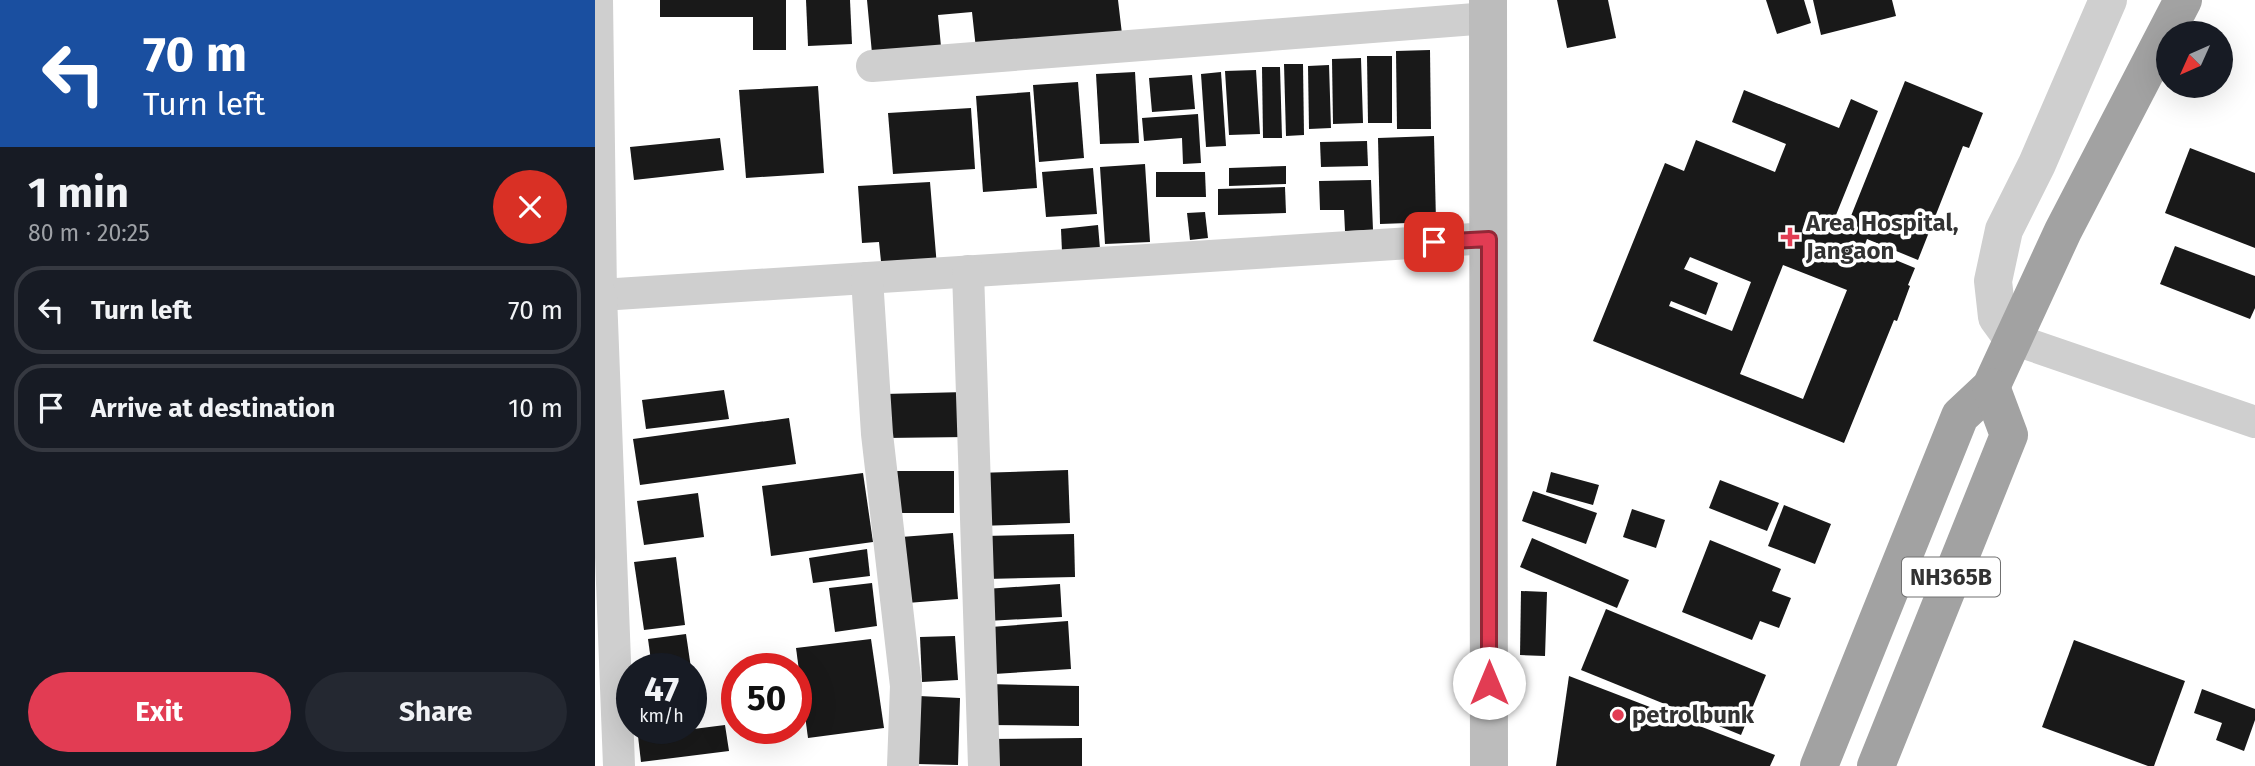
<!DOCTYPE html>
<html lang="en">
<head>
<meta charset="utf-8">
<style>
  body { margin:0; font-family:"Fira Sans",sans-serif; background:#242831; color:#f1f3f6; height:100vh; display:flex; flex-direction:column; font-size:26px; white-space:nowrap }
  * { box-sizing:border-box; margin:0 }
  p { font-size:23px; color:#9ea1a6 }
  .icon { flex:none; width:38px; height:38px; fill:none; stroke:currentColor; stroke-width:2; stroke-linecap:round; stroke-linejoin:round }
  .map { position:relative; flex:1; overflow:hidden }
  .sheet { display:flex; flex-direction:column; background:#171b24; width:595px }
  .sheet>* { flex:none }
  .guide { background:#1a4fa0; color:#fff; overflow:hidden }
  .needle { width:46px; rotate:225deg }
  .tools { position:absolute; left:1561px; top:21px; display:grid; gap:14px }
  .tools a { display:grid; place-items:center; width:77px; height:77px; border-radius:50%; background:#171b24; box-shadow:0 7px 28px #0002; font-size:35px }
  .speed { position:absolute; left:21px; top:653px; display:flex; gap:14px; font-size:35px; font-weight:700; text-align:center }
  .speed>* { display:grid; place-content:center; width:91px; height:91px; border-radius:50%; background:#171b24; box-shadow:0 7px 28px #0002; line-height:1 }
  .speed small { font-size:18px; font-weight:400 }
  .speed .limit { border:10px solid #d22; background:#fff; color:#111 }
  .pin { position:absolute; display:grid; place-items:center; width:60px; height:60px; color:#fff; margin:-30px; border-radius:14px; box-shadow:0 4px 10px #0006 }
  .me { position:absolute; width:77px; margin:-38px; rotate:0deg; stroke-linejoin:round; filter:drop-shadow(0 0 5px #0008) }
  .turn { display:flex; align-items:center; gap:24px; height:147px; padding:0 28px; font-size:32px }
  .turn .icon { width:91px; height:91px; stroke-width:2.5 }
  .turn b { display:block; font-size:49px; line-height:60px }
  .round { display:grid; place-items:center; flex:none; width:74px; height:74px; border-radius:37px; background:#242831 }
  .headline { display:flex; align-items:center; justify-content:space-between; height:119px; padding:0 28px }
  h1 { font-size:42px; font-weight:700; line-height:52px }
  .primary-button { display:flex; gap:14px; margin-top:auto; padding:14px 28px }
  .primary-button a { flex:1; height:80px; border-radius:42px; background:#e23c53; color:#fff; font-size:28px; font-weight:700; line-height:80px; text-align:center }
  .primary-button a+a { background:#242831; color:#f1f3f6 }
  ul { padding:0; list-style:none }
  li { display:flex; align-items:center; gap:21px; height:88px; margin:0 14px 10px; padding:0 14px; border:4px solid #363941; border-radius:28px }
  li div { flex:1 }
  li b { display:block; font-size:26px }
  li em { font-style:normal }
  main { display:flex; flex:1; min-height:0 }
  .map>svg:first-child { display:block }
  .building { fill:#191919; fill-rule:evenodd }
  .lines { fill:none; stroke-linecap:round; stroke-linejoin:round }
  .minor { stroke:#cfcfcf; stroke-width:32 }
  .tertiary { stroke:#cfcfcf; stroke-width:38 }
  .secondary { stroke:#bcbcbc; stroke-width:38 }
  .trunk { stroke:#a2a2a2; stroke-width:38 }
  .route-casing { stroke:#932736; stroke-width:18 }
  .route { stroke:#e23c53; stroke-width:12 }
  .poi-dot { fill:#e23c53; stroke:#fff; stroke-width:2.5 }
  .labels { text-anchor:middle; stroke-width:7; stroke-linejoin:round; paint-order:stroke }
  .shield { fill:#fff; stroke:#707070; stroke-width:2 }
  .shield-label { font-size:23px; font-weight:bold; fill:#323232 }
  .poi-label { font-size:24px; font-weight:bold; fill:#323232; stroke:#fff; text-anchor:start }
</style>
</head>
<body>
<main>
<section class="sheet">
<div class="guide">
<div class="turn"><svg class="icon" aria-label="left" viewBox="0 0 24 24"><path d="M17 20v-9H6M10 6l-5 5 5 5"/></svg><div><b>70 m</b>Turn left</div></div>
</div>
<div class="headline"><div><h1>1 min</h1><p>80 m · 20:25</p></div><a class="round" style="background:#d93025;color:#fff"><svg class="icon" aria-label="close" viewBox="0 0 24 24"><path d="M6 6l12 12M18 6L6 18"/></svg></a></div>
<ul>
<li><svg class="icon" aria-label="left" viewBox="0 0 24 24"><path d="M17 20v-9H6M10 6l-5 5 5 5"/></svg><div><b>Turn left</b></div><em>70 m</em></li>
<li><svg class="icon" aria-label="arrive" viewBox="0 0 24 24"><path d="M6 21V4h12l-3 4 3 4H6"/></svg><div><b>Arrive at destination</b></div><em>10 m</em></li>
</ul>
<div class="primary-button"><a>Exit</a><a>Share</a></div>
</section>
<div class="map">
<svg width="1660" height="766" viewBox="0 0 1660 766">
  <rect width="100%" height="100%" fill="#fff"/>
  <g class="building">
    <polygon points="65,0 191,0 191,50 158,50 158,17 65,17"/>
    <polygon points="211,0 255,0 257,44 213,46"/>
    <polygon points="272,0 523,0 527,34 381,49 377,12 343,15 347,57 278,64"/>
    <polygon points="962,0 1013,0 1021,38 972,48"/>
    <polygon points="1171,0 1209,0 1216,23 1182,34"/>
    <polygon points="1218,0 1297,0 1301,16 1226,35"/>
    <polygon points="835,50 836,129 802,129 801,51"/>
    <polygon points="772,56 797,56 797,123 773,123"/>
    <polygon points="766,58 768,123 738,124 737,59"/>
    <polygon points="689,64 708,64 709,135 691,136"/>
    <polygon points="734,65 736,128 714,129 713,66"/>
    <polygon points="667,67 685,67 687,138 668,138"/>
    <polygon points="661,70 665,134 634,135 630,71"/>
    <polygon points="540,72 544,143 505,144 501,74"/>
    <polygon points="626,72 631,146 611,147 606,74"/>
    <polygon points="597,75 600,109 557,112 554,78"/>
    <path d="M1310,81L1388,113L1374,148L1368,146L1323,260L1272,239L1269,247L1320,268L1313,285L1315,286L1302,321L1299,320L1249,443L998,341L1070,163L1089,171L1101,140L1180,172L1191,144L1137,122L1149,90L1244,128L1256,99L1283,111L1241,215L1254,221ZM1095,257L1156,282L1137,331L1074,306L1076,301L1111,315L1123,283L1089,269ZM1188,265L1252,290L1208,399L1145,374Z"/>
    <polygon points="483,82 489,158 444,162 438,85"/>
    <polygon points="223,86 229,173 151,178 144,90"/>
    <polygon points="435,92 442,188 388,192 381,96"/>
    <polygon points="376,108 380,169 298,174 293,113"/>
    <polygon points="603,114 606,163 588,164 587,138 549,141 547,118"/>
    <polygon points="839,136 841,222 785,224 783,138"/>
    <polygon points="125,138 129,170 39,180 35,147"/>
    <polygon points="772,141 773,166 726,167 725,142"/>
    <polygon points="1595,148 1660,173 1660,248 1570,213"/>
    <polygon points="550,164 555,242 510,244 505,167"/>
    <polygon points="691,166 691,184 634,186 634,168"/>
    <polygon points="498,168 502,214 451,217 447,172"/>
    <polygon points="561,172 610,172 611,197 561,197"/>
    <polygon points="776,180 778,230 750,231 749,210 725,210 724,181"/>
    <polygon points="335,182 342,267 287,271 284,242 267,243 263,186"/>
    <polygon points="690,187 691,213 623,215 623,189"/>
    <polygon points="610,212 613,238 595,240 592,213"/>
    <polygon points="503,225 505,249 467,252 466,229"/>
    <polygon points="1580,246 1660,276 1660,308 1655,319 1565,284"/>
    <polygon points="129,390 134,419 51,429 47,400"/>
    <polygon points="371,392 372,437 290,438 289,394"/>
    <polygon points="194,418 201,464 45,485 38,439"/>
    <polygon points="473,470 475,523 383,526 381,473"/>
    <rect x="300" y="471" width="59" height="42"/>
    <polygon points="956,472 1004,485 998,505 951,492"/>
    <polygon points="268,473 278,542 176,556 167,486"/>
    <polygon points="1125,480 1184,503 1172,531 1114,508"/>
    <polygon points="938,491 1002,513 991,544 927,521"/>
    <polygon points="103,493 109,537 49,545 42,501"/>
    <polygon points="1189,505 1236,524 1220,564 1173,546"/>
    <polygon points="1037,509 1070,520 1061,548 1028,537"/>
    <polygon points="358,533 363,599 312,603 306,537"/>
    <polygon points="479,534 480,577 390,579 389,536"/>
    <polygon points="937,538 1034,580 1022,608 925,567"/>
    <polygon points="1115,540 1186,569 1177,591 1196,598 1184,628 1165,621 1157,640 1087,612"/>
    <polygon points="272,549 275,576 218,583 214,558"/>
    <polygon points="81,557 90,625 49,630 39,562"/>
    <polygon points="277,583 282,626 240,632 234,588"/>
    <polygon points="465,584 467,617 392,621 390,589"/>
    <polygon points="926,591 952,592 950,656 925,655"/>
    <polygon points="1011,609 1171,675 1146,735 986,670"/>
    <polygon points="473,621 476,669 399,674 396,627"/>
    <polygon points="91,634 96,668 57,668 53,639"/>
    <polygon points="360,636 363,680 327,682 325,637"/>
    <polygon points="276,639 289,728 213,738 201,648"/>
    <polygon points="1479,640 1590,681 1559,766 1553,766 1447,727"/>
    <polygon points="974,676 1180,755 1175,766 961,766"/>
    <polygon points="392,684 484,686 484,726 391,725"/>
    <polygon points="1607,689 1660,709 1660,720 1649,751 1621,740 1627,723 1599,713"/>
    <polygon points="324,696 365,698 363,765 322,764"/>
    <polygon points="130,725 134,751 46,762 43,736"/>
    <polygon points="487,738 487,766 393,766 392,739"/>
  </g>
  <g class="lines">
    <g class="minor">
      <polyline points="2,0 6,295 894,238"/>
      <polyline points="277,66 893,18"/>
      <polyline points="373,271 389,766"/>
      <polyline points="272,278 282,434 311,686 308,766"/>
      <polyline points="0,295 6,295 24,766"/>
      <polyline points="1418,339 1660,422"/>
    </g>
    <polyline class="tertiary" points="1418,339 1402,317 1398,281 1409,230 1442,164 1513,0"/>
    <polyline class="secondary" points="893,0 894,766"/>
    <g class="trunk">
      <polyline points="1224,766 1365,416 1396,387 1468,231 1588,0"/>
      <polyline points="1281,766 1414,435 1396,387"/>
    </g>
  </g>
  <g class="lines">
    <defs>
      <polyline id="route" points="839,242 894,239 894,683"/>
    </defs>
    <use href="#route" class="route-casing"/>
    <use href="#route" class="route"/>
  </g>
  <g class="poi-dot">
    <path d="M1191.5 226.5h7v7h7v7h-7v7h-7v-7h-7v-7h7z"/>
    <circle cx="1023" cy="715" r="7"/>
  </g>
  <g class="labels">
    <rect class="shield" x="1307" y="557.5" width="98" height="39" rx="5"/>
    <g class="shield-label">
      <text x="1356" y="585">NH365B</text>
    </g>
    <g class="poi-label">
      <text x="1211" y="231">Area Hospital,<tspan x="1211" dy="28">Jangaon</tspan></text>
      <text x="1037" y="723">petrolbunk</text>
    </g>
  </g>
</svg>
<div class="tools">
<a><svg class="needle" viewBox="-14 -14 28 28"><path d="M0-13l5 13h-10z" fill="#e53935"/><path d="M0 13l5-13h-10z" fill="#9ea1a6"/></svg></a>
</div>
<div class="speed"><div>47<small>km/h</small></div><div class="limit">50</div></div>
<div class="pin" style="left:839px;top:242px;background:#d93025"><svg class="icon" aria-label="arrive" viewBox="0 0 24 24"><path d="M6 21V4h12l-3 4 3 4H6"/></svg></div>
<svg class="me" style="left:894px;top:683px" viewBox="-20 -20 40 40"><circle r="19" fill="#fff"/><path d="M0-13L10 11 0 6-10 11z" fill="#e23c53"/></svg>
</div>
</main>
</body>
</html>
